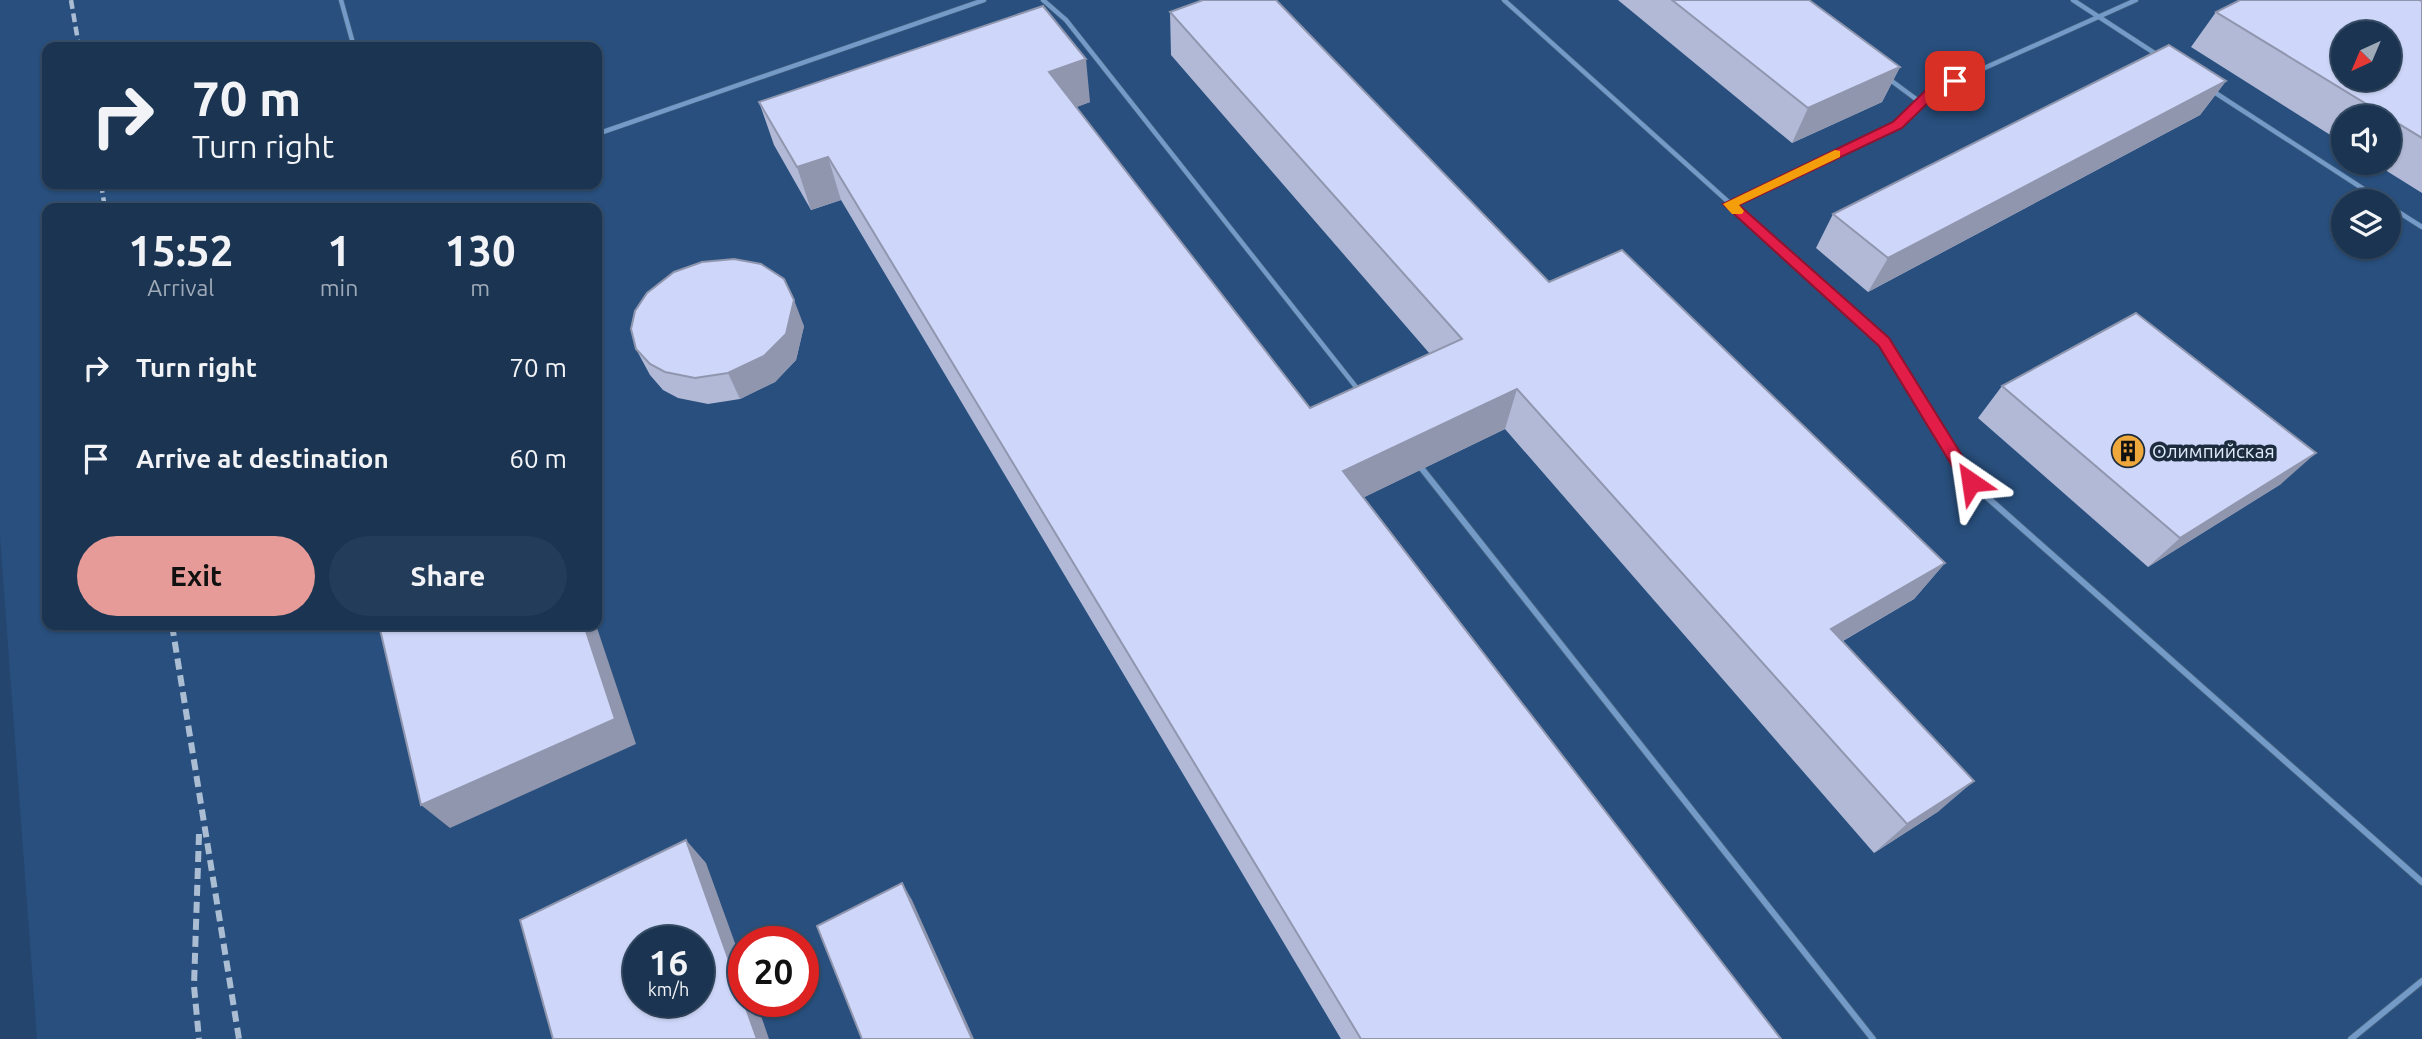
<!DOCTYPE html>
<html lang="en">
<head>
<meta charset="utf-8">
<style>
  body { margin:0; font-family:Ubuntu,sans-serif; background:#233c59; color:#f1f3f6; height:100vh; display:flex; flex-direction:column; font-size:26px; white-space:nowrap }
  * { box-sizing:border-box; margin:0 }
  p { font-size:23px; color:#9faab8 }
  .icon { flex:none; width:38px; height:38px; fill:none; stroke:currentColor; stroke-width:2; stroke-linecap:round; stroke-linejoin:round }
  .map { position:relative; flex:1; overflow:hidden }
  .panel { position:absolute; left:42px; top:203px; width:560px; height:427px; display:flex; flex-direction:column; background:#1a3452; border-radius:14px; box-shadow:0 2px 5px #0004,0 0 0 2px #384f69 }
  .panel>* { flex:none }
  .banner { position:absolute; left:42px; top:42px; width:560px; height:147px; border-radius:14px; box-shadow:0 2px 5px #0004,0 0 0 2px #384f69; background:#1a3452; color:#f1f3f6; overflow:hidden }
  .needle { width:46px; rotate:224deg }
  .controls { position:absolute; left:2331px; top:21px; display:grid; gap:14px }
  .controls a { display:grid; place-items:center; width:70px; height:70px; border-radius:50%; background:#1a3452; box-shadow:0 2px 5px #0004,0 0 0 2px #384f69; font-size:35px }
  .speed { position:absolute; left:623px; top:926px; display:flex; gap:14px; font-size:35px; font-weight:700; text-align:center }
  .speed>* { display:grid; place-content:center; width:91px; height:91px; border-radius:50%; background:#1a3452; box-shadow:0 2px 5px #0004,0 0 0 2px #384f69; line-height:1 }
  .speed small { font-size:18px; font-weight:400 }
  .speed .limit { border:10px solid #d22; background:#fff; color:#111 }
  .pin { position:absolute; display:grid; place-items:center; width:60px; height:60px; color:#fff; margin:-30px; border-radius:14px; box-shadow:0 4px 10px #0006 }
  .me { position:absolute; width:77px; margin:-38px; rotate:328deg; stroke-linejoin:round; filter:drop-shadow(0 0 5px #0008) }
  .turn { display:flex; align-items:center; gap:24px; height:147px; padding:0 35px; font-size:32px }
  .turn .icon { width:91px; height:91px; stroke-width:2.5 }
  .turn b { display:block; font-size:49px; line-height:60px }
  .eta { display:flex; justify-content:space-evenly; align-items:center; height:119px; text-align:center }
  .eta b { font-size:42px; font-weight:700; line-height:49px }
  .button { display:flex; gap:14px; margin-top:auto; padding:14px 35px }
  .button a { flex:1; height:80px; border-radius:42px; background:#e69b98; color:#111; font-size:28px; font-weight:700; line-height:80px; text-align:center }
  .button a+a { background:#233c59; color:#f1f3f6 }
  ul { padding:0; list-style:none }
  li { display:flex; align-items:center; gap:21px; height:91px; padding:0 35px }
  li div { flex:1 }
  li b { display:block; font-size:26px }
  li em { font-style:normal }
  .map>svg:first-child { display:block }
  .built { fill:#284f7d; fill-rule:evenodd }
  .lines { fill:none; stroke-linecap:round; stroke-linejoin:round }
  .service-far1-casing { stroke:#3f5d7d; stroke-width:6 }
  .service-casing { stroke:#3f5d7d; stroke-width:8 }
  .service-far1 { stroke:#749ac7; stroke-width:4.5 }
  .service { stroke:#749ac7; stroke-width:6 }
  .rail-far1 { stroke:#aabdd2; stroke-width:4.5; stroke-dasharray:9 4.5; stroke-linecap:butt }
  .rail { stroke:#aabdd2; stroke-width:6; stroke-dasharray:11 6; stroke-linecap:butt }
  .wall { fill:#b1b9d6 }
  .shaded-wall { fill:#9096ae }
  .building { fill:#ced7f9; stroke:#9096ae; stroke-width:2; fill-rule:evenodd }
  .route { fill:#e11d48; stroke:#92132f; stroke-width:2 }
  .slow { fill:#f59e0b }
  .labels { text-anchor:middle; stroke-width:7; stroke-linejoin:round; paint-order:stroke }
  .poi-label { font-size:19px; fill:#e0ecfa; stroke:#1c2c3e; text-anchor:start }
</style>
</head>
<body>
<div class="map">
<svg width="2422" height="1039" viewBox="0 0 2422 1039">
  <rect width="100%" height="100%" fill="#23456e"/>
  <path class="built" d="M0,0H2422V1039H37L0,536ZM2343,33H2389V79H2343ZM47,47H597V184H47ZM2343,117H2389V163H2343ZM2343,201H2389V247H2343ZM47,208H597V625H47ZM639,942H698V1001H639ZM744,942H803V1001H744Z"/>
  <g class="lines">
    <defs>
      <g id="service-far1">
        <polyline points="341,0 354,47"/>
        <polyline points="1043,0 1066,20 1360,392"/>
        <polyline points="1504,0 1884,342 1952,452"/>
        <polyline points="2073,0 2159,56"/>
        <polyline points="1889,79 1920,102"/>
        <polyline points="2211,90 2382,201"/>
        <polyline points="597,134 984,0"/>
        <polyline points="1730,204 1897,125 1931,92 2136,0"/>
        <polyline points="2389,206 2422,227"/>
      </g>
      <g id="service">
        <polyline points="1951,450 1971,483 2422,882"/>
        <polyline points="1419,465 1873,1039"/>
        <polyline points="2351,1039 2422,981"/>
      </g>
    </defs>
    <use href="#service-far1" class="service-far1-casing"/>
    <use href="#service" class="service-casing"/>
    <use href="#service-far1" class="service-far1"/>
    <use href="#service" class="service"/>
    <g class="rail-far1">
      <polyline points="71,0 79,47"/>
      <polyline points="101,184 105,208"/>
    </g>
    <g class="rail">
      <polyline points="172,625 239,1039"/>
      <polyline points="199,834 194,986 199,1039"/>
    </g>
  </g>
  <g class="wall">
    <polygon points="1618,0 1809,0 1900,67 1882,102 1792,143"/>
    <polygon points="2422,1 2422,193 2374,163 2389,163 2389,117 2343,117 2343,143 2191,47 2216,12"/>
    <polygon points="1170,12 1945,563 1914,599 1843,641 1939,811 1874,853 1505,429 1364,497 1781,1039 1341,1039 841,200 811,210 774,145 759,102 1090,102 1076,107 1310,408 1430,354 1171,55"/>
    <polygon points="2226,81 2200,115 1868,292 1816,248 1833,214"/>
    <polygon points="804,326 796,360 775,382 740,399 708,404 678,398 663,390 650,375 636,349"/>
    <polygon points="2002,386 2281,484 2148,567 1978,418"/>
  </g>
  <g class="shaded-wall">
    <polygon points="1086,59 1090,102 1054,116 1049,72"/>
    <polygon points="1900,67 1882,102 1792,143 1808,108"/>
    <polygon points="2226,81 2200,115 1868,292 1888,258"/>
    <polygon points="828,157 841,200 811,210 797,167"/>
    <polygon points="794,300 804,326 796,360 775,382 740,399 728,373"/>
    <polygon points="1517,389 1505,429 1338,510 1343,471"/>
    <polygon points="2316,453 2281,484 2148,567 2180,538"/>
    <polygon points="1945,563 1914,599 1805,663 1831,629"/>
    <polygon points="584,625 596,625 636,744 450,828 421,805"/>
    <polygon points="1974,781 1939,811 1874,853 1907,824"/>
    <polygon points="686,840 706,863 744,968 744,1001 756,1001 769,1039 757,1039"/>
    <polygon points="902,883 912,900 974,1039 972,1039"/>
  </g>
  <g class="building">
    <polygon points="1203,0 1276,0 1549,282 1622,250 1945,563 1831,629 1974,781 1907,824 1517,389 1343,471 1781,1039 1361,1039 828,157 797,167 759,102 1043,6 1086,59 1049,72 1310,408 1462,339 1170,12"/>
    <polygon points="1672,0 1809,0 1900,67 1808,108"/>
    <path d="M2240,0H2419L2422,1V138L2216,12ZM2343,33H2389V79H2343Z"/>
    <polygon points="2169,45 2226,81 1888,258 1833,214"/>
    <polygon points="734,259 761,264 784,279 794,300 786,334 764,356 728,373 695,378 665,372 650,364 636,349 631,329 635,311 647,293 674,272 702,262"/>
    <polygon points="2136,313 2316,453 2180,538 2002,386"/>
    <polygon points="379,625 584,625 615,719 421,805"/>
    <path d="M686,840L757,1039H553L520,920ZM639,942H698V1001H639Z"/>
    <polygon points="902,883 972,1039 862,1039 817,926"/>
  </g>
  <polygon class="route" points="1955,77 1959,78 1959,84 1936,95 1902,128 1739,205 1889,338 1976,478 1976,487 1965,487 1879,346 1723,204 1893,122 1927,89"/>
  <polygon class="slow" points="1835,150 1840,151 1840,157 1739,205 1744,211 1742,214 1732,214 1723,204"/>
  <defs>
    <symbol id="building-disc" viewBox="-11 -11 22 22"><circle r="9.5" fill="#eea83c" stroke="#1c2c3e"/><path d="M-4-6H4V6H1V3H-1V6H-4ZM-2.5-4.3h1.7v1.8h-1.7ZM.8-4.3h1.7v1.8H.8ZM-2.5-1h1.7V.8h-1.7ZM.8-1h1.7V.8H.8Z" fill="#111"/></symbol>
  </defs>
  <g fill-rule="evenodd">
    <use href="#building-disc" x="2109" y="432" width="38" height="38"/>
  </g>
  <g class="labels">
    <g class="poi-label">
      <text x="2152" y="458">Олимпийская</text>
    </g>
  </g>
</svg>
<div class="controls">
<a><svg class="needle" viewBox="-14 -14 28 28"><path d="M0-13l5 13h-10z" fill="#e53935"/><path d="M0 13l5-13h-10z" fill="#9faab8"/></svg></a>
<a><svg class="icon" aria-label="sound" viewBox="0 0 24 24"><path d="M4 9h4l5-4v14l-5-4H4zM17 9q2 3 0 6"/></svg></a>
<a><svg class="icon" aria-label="layers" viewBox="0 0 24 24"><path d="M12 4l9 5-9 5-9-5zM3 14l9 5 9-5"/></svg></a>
</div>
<div class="speed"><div>16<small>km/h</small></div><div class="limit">20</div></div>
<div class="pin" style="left:1955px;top:81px;background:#d93025"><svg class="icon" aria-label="arrive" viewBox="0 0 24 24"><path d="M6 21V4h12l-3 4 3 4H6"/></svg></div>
<svg class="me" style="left:1971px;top:482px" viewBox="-20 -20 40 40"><path d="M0-17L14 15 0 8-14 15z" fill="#e11d48" stroke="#fff" stroke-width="4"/></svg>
<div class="banner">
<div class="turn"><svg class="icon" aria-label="right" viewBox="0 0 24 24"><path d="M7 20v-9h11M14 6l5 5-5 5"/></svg><div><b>70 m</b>Turn right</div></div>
</div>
<section class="panel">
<div class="eta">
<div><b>15:52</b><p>Arrival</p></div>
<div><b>1</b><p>min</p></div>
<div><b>130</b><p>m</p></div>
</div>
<ul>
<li><svg class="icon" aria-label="right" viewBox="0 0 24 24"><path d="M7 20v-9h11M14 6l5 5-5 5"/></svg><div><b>Turn right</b></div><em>70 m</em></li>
<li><svg class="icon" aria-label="arrive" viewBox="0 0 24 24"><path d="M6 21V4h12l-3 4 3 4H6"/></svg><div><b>Arrive at destination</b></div><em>60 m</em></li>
</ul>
<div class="button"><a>Exit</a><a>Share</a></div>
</section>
</div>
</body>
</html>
